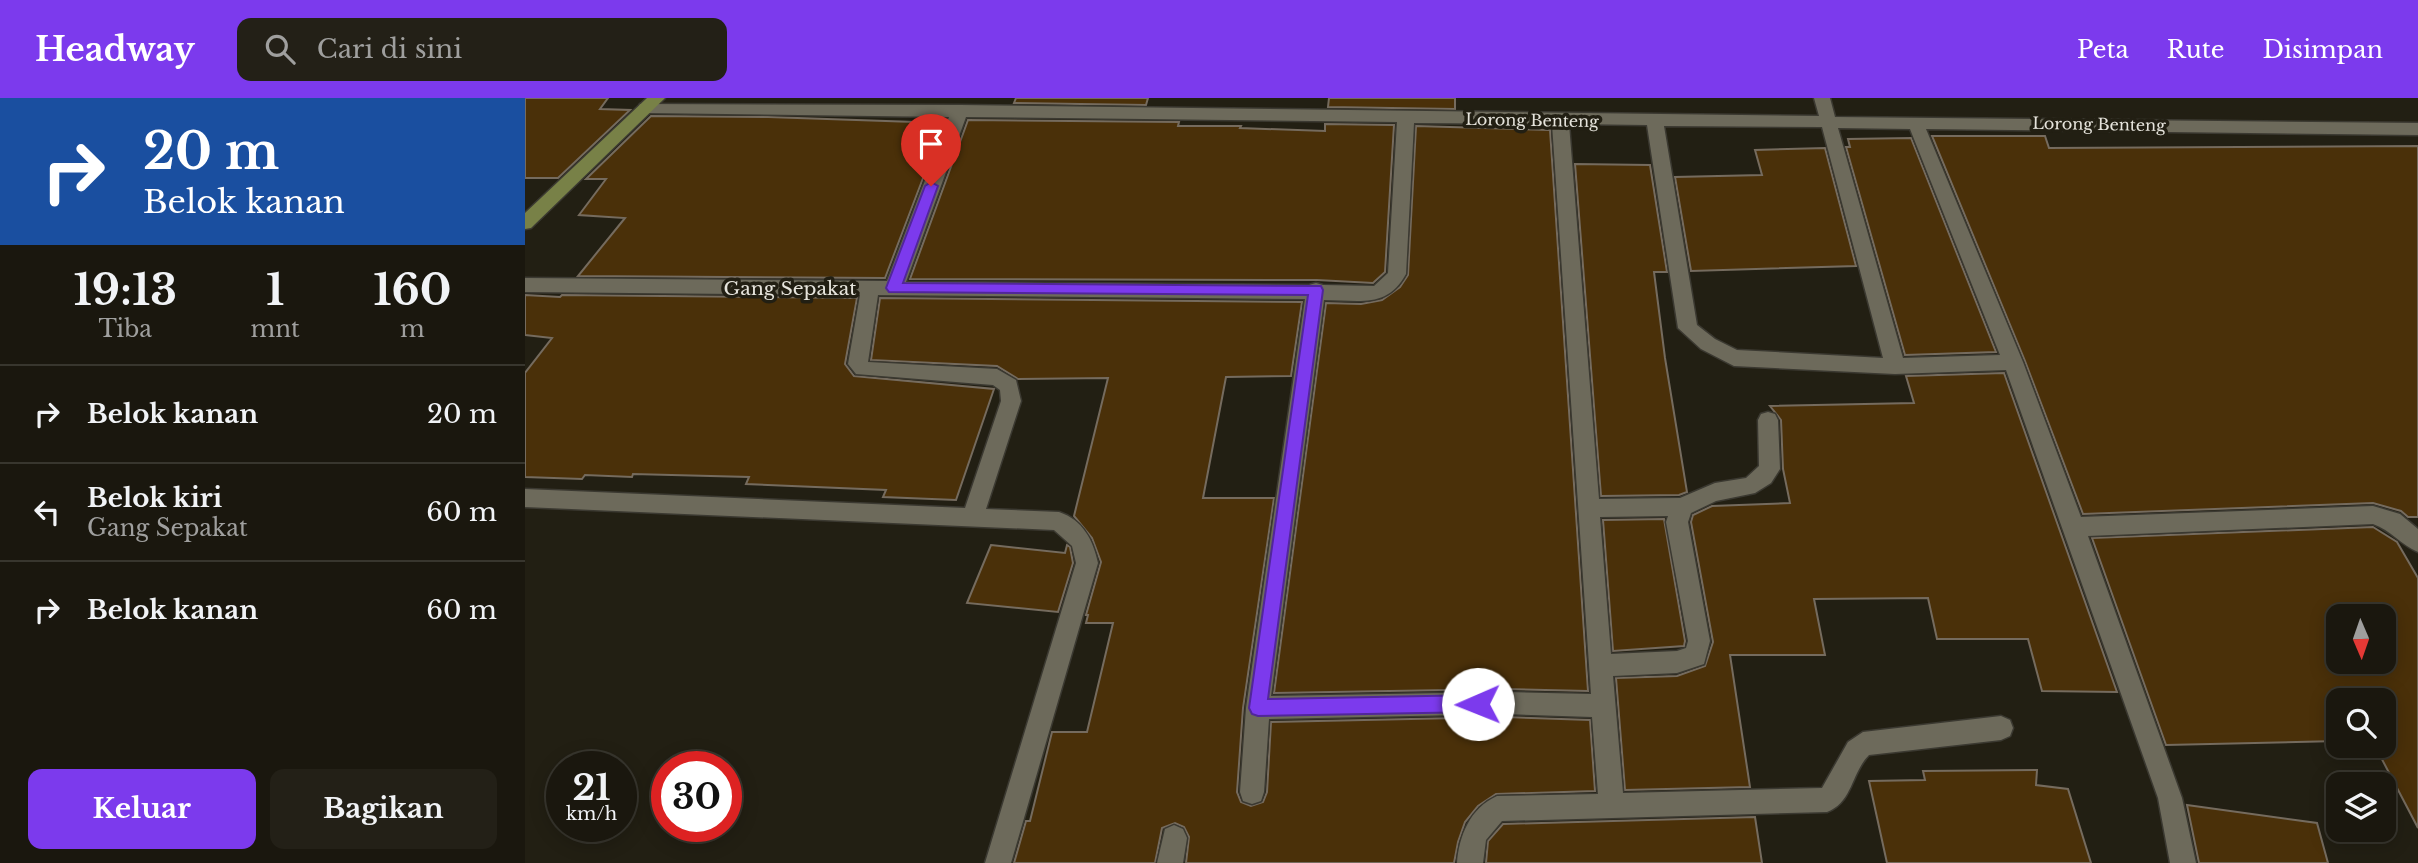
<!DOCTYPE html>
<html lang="id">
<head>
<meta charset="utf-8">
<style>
  body { margin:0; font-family:"Libre Baskerville",serif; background:#232017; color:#f1f3f6; height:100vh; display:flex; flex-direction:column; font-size:26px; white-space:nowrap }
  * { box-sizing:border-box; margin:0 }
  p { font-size:23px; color:#9f9f9e }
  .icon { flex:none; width:38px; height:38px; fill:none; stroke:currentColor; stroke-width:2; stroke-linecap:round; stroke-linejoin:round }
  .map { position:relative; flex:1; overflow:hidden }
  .panel { display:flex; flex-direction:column; background:#1a170e; width:525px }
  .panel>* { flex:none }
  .hud { background:#1a4fa0; color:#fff; overflow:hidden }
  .needle { width:46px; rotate:178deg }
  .fabs { position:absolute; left:1801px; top:506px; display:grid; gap:14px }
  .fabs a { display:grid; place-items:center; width:70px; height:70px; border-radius:14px; background:#1a170e; box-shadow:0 4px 18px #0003,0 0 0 2px #38362e; font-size:35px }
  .speed { position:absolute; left:21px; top:653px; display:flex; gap:14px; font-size:35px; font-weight:700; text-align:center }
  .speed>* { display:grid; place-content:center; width:91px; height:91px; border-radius:50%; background:#1a170e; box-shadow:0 4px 18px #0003,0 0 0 2px #38362e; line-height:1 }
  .speed small { font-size:18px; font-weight:400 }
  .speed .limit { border:10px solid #d22; background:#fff; color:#111 }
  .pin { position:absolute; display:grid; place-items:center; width:60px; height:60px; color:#fff; margin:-72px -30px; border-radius:50% 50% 50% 0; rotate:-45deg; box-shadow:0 0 7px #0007 }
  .pin .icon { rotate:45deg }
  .me { position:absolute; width:77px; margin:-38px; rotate:269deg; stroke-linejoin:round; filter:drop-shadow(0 0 5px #0008) }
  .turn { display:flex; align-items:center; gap:24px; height:147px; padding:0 28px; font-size:32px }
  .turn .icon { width:91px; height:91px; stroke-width:2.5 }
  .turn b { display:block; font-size:49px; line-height:60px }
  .eta { display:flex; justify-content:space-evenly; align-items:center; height:119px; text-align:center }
  .eta b { font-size:42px; font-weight:700; line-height:49px }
  .button { display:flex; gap:14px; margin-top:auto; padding:14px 28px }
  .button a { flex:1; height:80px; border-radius:14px; background:#7c3aed; color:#fff; font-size:28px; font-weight:700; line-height:80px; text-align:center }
  .button a+a { background:#232017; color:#f1f3f6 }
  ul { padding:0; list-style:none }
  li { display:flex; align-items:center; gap:21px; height:98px; padding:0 28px; border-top:2px solid #38362e }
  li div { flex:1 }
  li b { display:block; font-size:26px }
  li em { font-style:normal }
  header { display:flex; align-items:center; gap:42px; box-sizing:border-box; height:98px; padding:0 35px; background:#7c3aed; color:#fff }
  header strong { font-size:33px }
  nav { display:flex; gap:38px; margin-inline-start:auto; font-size:24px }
  .search { width:490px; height:63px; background:#232017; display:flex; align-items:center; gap:18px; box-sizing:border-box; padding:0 24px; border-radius:14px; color:#9f9f9e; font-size:26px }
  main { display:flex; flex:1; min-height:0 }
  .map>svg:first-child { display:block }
  .building { fill:#4a3009; stroke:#756b5e; stroke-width:2; fill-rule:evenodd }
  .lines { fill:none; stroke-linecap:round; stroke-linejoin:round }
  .street-casing { stroke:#3b3931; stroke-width:3 }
  .secondary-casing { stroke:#3b3931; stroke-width:3 }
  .street { fill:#6d6a5b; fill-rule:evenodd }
  .secondary { fill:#788147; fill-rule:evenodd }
  .route { fill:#7c3aed; stroke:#51269a; stroke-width:2 }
  .labels { text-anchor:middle; stroke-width:7; stroke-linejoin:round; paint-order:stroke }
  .far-street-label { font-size:16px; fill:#e6e4dc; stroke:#221f13 }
  .street-label { font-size:19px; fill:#e6e4dc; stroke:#221f13 }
</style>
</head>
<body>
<header>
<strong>Headway</strong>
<div class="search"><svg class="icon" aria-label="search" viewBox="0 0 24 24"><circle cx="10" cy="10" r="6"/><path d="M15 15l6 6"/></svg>Cari di sini</div>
<nav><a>Peta</a><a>Rute</a><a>Disimpan</a></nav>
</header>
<main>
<section class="panel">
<div class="hud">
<div class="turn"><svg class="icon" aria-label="right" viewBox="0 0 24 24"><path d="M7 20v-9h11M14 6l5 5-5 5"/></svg><div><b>20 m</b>Belok kanan</div></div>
</div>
<div class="eta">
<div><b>19:13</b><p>Tiba</p></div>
<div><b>1</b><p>mnt</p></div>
<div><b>160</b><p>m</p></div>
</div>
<ul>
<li><svg class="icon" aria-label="right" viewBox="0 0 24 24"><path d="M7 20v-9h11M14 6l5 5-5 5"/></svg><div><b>Belok kanan</b></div><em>20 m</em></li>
<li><svg class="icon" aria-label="left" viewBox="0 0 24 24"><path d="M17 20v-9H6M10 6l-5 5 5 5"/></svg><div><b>Belok kiri</b><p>Gang Sepakat</p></div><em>60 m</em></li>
<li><svg class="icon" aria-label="right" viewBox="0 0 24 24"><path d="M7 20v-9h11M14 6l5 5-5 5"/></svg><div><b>Belok kanan</b></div><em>60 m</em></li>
</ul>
<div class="button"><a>Keluar</a><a>Bagikan</a></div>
</section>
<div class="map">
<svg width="1893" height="765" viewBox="0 0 1893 765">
  <rect width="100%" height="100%" fill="#221f13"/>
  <g class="building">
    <polygon points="0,0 83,0 75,11 105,12 33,80 0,80"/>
    <polygon points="491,0 623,0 621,7 489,5"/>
    <polygon points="804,0 930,0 930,11 803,9"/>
    <polygon points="126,18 243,19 419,25 360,180 53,178 100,120 54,117 81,81 61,81"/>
    <polygon points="443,22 654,24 653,28 716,28 715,30 800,33 800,26 869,27 860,174 848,185 792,182 385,181"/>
    <polygon points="891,28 1025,32 1063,593 980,591 749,595 801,205 836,206 857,202 875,189 883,177"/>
    <polygon points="1407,38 1520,38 1524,50 1893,48 1893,419 1883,419 1876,413 1848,405 1558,416 1500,263"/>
    <polygon points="1386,40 1471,254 1380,257 1321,49 1325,49 1323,41"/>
    <polygon points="1300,50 1331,168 1166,173 1150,79 1237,77 1230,52"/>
    <polygon points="1050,66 1125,67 1142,174 1129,174 1140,260 1162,394 1154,397 1076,398"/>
    <polygon points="0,197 35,199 37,197 332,200 320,266 329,278 469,291 431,402 358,399 361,392 221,386 224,379 108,376 107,379 60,377 57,381 0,379 0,275 27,240 0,237"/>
    <polygon points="355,200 777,204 766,278 701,279 678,400 749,400 718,610 712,694 716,704 726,708 738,704 742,694 746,624 980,619 1065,622 1070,693 971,696 953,708 940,724 933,744 929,765 661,765 664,739 659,729 650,725 637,730 630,765 489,765 501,723 505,723 527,634 562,634 588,525 561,525 563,517 561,517 576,464 567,440 549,418 583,280 493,281 472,268 346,262"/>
    <polygon points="1479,275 1592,594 1517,593 1503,541 1412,541 1403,500 1289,501 1300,557 1205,557 1225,689 1100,692 1091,580 1152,578 1180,568 1188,544 1166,424 1168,417 1187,408 1265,405 1258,371 1256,322 1245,308 1389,305 1381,278"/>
    <polygon points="1139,421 1160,543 1159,548 1088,553 1078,422"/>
    <path d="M1848,429L1872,444L1893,480V730L1850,648H1858V602H1813V643L1641,647L1567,440ZM1813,518H1858V564H1813Z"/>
    <polygon points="466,447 540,455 542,447 545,449 548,465 533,514 442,505"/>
    <polygon points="1512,672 1511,687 1543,691 1566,765 1362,765 1344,683 1400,682 1398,673"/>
    <polygon points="1662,707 1792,725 1803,765 1674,765"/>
    <polygon points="1230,719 1237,765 961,765 963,743 978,726"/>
  </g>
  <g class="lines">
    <defs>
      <g id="street">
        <path d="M1289,0H1305L1310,19L1893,25V37L1401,31L1498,264L1556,419L1848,408L1875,416L1893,431V454C1876,447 1866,432 1848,426L1563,438L1657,700L1671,765H1645L1633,700L1481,272L1370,276L1209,268L1176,251L1153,230L1122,27L1044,26L1074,401L1155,400L1190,385L1221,380L1234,368L1233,322L1236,316L1243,314L1250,316L1253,322L1255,371L1246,385L1230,395L1191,403L1166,415L1163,424L1185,543L1179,566L1152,575L1088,578L1098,695L1297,690L1323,644L1338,634L1476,618L1485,622L1488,630L1485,638L1476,642L1344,657C1326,675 1328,704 1302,714L977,723L961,742L958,765H932C934,738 945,710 972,698L1073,696L1067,619L980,616L744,621L739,694L736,703L727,706L718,703L715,694L721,610L780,201L353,197L343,264L472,271L491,282L496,303L461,411L534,414C558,422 568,442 573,465L486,765H460L551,465L547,448L529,432L0,409V391L440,410L476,303L475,292L468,287L331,276L323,266L335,197L0,194V180L362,183L424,19L121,15L115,14L113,10L115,6L435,7L1294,18ZM441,19L872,24L863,175L849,188L798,187L791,185L784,187L381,184ZM889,25L1027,26L1066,596L980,594L746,598L799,202C834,202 862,211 881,176ZM1139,28L1297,29L1358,260L1212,252L1190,241L1172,227ZM1313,30L1385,31L1475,257L1378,260ZM1143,418L1141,424L1163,543L1161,550L1152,553L1086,556L1075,419Z"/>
        <polygon points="649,727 658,731 662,740 658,765 632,765 640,731"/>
      </g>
      <polygon id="secondary" points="122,0 140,0 6,130 0,131 0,115"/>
    </defs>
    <use href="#street" class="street-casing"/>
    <use href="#secondary" class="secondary-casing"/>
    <use href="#street" class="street"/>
    <use href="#secondary" class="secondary"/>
  </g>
  <polygon class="route" points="406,84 413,88 378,185 796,188 798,192 743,601 953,597 959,600 962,606 959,612 953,614 733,618 727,616 724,610 783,197 364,194 361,190 400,88"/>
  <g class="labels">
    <g class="far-street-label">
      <text transform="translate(1007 22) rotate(1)" y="6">Lorong Benteng</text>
      <text transform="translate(1574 26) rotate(1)" y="6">Lorong Benteng</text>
    </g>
    <g class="street-label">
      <text x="265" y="197">Gang Sepakat</text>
    </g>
  </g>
</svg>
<div class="fabs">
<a><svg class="needle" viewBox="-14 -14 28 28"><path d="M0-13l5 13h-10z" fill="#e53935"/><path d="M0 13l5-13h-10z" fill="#9f9f9e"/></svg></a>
<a><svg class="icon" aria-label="search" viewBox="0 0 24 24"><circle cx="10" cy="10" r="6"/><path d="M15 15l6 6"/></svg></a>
<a><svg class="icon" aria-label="layers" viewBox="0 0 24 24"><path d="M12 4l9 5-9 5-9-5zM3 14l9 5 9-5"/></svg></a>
</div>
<div class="speed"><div>21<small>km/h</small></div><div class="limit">30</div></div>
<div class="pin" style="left:406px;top:88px;background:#d93025"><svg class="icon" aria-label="arrive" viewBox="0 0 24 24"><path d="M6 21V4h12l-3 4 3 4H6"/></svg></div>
<svg class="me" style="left:953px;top:606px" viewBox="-20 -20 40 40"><circle r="19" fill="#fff"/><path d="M0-13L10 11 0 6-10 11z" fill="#7c3aed"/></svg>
</div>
</main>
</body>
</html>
